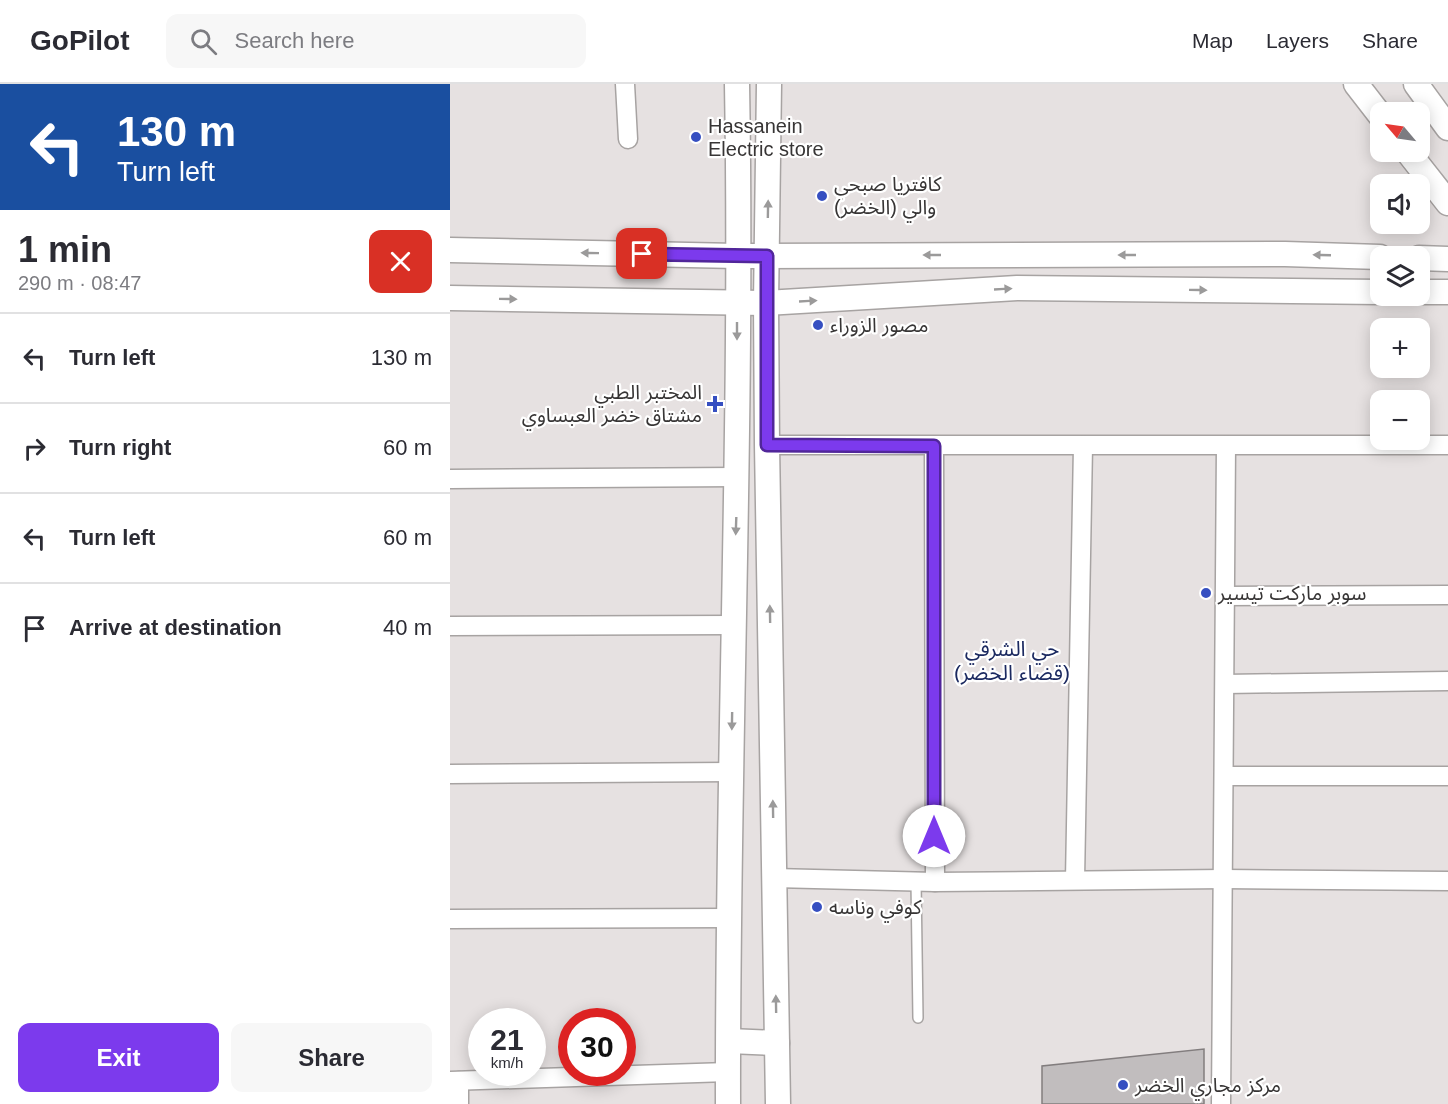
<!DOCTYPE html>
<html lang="en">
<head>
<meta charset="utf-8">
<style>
  body { margin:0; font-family:Helvetica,"Noto Sans Arabic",sans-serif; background:#f7f7f7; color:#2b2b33; height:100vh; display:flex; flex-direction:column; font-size:22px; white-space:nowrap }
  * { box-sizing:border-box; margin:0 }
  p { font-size:20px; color:#7c7c81 }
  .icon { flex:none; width:33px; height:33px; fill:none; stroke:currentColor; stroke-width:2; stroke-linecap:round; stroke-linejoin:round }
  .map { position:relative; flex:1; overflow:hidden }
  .sheet { display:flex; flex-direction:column; background:#fff; width:450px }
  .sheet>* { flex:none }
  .guide { background:#1a4fa0; color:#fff; overflow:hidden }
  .needle { width:39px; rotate:299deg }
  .buttons { position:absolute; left:920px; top:18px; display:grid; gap:12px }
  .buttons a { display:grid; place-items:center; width:60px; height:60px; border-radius:12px; background:#fff; box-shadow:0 3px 15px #0003; font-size:30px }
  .speed { position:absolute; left:18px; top:924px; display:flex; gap:12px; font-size:30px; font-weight:700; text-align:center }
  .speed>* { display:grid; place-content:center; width:78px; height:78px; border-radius:50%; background:#fff; box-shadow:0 3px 15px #0003; line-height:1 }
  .speed small { font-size:15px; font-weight:400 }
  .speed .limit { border:9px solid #d22; background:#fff; color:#111 }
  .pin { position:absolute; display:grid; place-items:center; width:51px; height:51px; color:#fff; margin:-26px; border-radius:12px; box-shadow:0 3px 9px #0006 }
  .me { position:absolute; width:66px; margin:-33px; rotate:0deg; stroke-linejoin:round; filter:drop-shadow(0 0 4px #0008) }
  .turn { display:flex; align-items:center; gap:21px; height:126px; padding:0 18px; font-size:27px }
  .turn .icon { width:78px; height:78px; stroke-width:2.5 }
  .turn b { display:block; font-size:42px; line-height:51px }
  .round { display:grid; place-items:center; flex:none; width:63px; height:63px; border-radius:12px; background:#f7f7f7 }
  .summary { display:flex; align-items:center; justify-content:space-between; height:102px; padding:0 18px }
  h1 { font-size:36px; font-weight:700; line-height:45px }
  .primary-button { display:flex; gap:12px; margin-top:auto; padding:12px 18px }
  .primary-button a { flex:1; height:69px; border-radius:12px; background:#7c3aed; color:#fff; font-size:24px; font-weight:700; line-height:69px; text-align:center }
  .primary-button a+a { background:#f7f7f7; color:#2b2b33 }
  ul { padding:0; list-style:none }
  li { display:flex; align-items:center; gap:18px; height:90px; padding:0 18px; border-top:2px solid #e1e1e2 }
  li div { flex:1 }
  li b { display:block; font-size:22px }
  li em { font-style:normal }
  header { display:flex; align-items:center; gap:36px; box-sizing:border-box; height:84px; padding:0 30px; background:#fff; border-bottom:2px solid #e1e1e2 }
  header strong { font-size:28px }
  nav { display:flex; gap:33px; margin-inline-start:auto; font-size:21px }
  .search { width:420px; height:54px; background:#f7f7f7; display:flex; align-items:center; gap:15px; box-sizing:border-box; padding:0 21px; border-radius:12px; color:#7c7c81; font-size:22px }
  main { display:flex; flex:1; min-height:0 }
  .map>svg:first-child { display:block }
  .building { fill:#c1bdbe; stroke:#827d7e; stroke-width:1.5 }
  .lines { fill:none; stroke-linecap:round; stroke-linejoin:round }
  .lane-casing { stroke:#a7a3a2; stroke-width:12 }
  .street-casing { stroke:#a7a3a2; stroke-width:21 }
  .secondary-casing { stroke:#a7a3a2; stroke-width:27 }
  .lane { stroke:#fff; stroke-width:9 }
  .street { stroke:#fff; stroke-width:18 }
  .secondary { stroke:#fff; stroke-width:24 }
  .oneway { fill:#9b9a9a }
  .route-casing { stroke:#51269a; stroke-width:15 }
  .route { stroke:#7c3aed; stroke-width:10 }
  .poi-dot { fill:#364fc1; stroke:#fff; stroke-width:2 }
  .labels { text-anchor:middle; stroke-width:4.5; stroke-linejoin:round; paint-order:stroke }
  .poi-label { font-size:20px; fill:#373535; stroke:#fff; text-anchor:start }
  .neighbourhood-label { font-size:21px; fill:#1b2960; stroke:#fff }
</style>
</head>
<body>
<header>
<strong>GoPilot</strong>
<div class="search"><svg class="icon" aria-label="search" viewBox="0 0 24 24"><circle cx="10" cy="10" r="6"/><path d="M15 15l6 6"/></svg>Search here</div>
<nav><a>Map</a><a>Layers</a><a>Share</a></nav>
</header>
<main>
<section class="sheet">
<div class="guide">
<div class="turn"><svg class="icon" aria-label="left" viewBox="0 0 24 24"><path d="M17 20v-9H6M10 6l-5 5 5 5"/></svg><div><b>130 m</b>Turn left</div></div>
</div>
<div class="summary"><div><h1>1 min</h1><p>290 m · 08:47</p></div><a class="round" style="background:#d93025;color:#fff"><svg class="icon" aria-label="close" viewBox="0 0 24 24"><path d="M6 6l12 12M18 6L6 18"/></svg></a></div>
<ul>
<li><svg class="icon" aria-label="left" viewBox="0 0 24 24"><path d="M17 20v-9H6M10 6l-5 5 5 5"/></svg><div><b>Turn left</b></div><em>130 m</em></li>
<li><svg class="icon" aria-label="right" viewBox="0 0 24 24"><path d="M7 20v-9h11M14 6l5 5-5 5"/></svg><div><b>Turn right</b></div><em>60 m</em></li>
<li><svg class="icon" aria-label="left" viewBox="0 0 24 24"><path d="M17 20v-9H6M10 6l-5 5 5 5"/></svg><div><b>Turn left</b></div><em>60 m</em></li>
<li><svg class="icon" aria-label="arrive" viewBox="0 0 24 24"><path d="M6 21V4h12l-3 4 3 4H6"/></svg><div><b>Arrive at destination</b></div><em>40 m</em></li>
</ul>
<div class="primary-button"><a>Exit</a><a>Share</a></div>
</section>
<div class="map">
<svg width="998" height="1020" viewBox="0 0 998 1020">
  <rect width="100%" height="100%" fill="#e6e1e1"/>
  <polygon class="building" points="754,965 754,1020 592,1020 592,982"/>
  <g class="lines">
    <defs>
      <polyline id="lane" points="466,797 468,934"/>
      <g id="street">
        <polyline points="175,0 178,55"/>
        <polyline points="317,361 998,361"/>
        <polyline points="484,362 485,798"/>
        <polyline points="0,395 287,393"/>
        <polyline points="775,512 998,511"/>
        <polyline points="0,542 283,541"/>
        <polyline points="775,600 998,597"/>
        <polyline points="0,690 282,688"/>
        <polyline points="774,692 998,692"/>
        <polyline points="324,794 485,798 774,795 998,797"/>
        <polyline points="625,796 633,362"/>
        <polyline points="0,835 280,834"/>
        <polyline points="0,997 278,988"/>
        <polyline points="9,1020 9,997"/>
        <polyline points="771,1020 776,362"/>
      </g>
      <g id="secondary">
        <polyline points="319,0 316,219 317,361 328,1020"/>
        <polyline points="906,0 930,31"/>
        <polyline points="966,0 998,44"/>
        <polyline points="958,68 998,119"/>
        <polyline points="0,166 287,172 835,170 930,173"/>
        <polyline points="969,174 998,175"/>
        <polyline points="969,208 998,208"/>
        <polyline points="0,214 316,219 567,204 930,208"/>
        <polyline points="279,957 327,959"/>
        <path d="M278,1020C277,680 293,340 287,0"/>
      </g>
    </defs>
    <use href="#lane" class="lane-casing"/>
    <use href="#street" class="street-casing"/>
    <use href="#secondary" class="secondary-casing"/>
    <use href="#lane" class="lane"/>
    <use href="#street" class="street"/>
    <use href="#secondary" class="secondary"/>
  </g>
  <defs><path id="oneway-solid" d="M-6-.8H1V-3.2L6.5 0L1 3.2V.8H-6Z" transform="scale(1.5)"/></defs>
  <g class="oneway">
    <use href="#oneway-solid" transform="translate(318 125) rotate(-89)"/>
    <use href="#oneway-solid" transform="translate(140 169) rotate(-179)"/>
    <use href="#oneway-solid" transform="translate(482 171) rotate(180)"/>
    <use href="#oneway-solid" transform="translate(677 171) rotate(180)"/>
    <use href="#oneway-solid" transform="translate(872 171) rotate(-178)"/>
    <use href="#oneway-solid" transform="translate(553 205) rotate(-3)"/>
    <use href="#oneway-solid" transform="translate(748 206) rotate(1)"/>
    <use href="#oneway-solid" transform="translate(58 215) rotate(1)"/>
    <use href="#oneway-solid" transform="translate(358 217) rotate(-3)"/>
    <use href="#oneway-solid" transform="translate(287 247) rotate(90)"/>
    <use href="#oneway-solid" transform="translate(286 442) rotate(92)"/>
    <use href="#oneway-solid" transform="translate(320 530) rotate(-91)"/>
    <use href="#oneway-solid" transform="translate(282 637) rotate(91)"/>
    <use href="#oneway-solid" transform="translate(323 725) rotate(-91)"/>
    <use href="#oneway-solid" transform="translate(326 920) rotate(-91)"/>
  </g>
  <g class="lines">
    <defs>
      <polyline id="route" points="192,170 317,172 317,361 484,362 484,752"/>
    </defs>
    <use href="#route" class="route-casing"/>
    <use href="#route" class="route"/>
  </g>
  <g class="poi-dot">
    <circle cx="246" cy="53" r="6"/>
    <circle cx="372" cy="112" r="6"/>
    <circle cx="368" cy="241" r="6"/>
    <path d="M262 311h6v6h6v6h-6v6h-6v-6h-6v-6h6z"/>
    <circle cx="756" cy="509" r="6"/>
    <circle cx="367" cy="823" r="6"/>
    <circle cx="673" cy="1001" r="6"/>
  </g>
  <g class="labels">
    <g class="poi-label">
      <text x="258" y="49">Hassanein<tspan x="258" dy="23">Electric store</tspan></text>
      <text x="384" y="107">كافتريا صبحي<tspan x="384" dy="23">والي (الخضر)</tspan></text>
      <text x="380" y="248">مصور الزوراء</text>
      <text x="252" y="315" text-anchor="end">المختبر الطبي<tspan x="252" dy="23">مشتاق خضر العبساوي</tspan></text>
      <text x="768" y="516">سوبر ماركت تيسير</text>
      <text x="379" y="830">كوفي وناسه</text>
      <text x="685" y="1008">مركز مجاري الخضر</text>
    </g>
    <g class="neighbourhood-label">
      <text x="562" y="572">حي الشرقي<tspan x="562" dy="24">(قضاء الخضر)</tspan></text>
    </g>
  </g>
</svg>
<div class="buttons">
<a><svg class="needle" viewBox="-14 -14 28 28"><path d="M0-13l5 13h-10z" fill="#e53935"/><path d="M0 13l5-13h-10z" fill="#7c7c81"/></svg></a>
<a><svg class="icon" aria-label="sound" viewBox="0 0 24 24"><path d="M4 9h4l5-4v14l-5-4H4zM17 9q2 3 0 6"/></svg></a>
<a><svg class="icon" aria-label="layers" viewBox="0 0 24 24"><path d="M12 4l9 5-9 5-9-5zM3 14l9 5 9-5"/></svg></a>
<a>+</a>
<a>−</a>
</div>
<div class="speed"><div>21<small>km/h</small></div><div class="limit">30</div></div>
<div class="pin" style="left:192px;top:170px;background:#d93025"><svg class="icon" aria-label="arrive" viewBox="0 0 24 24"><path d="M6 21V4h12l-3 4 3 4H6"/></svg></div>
<svg class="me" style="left:484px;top:752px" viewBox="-20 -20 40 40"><circle r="19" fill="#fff"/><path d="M0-13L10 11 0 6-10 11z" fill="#7c3aed"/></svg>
</div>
</main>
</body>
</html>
